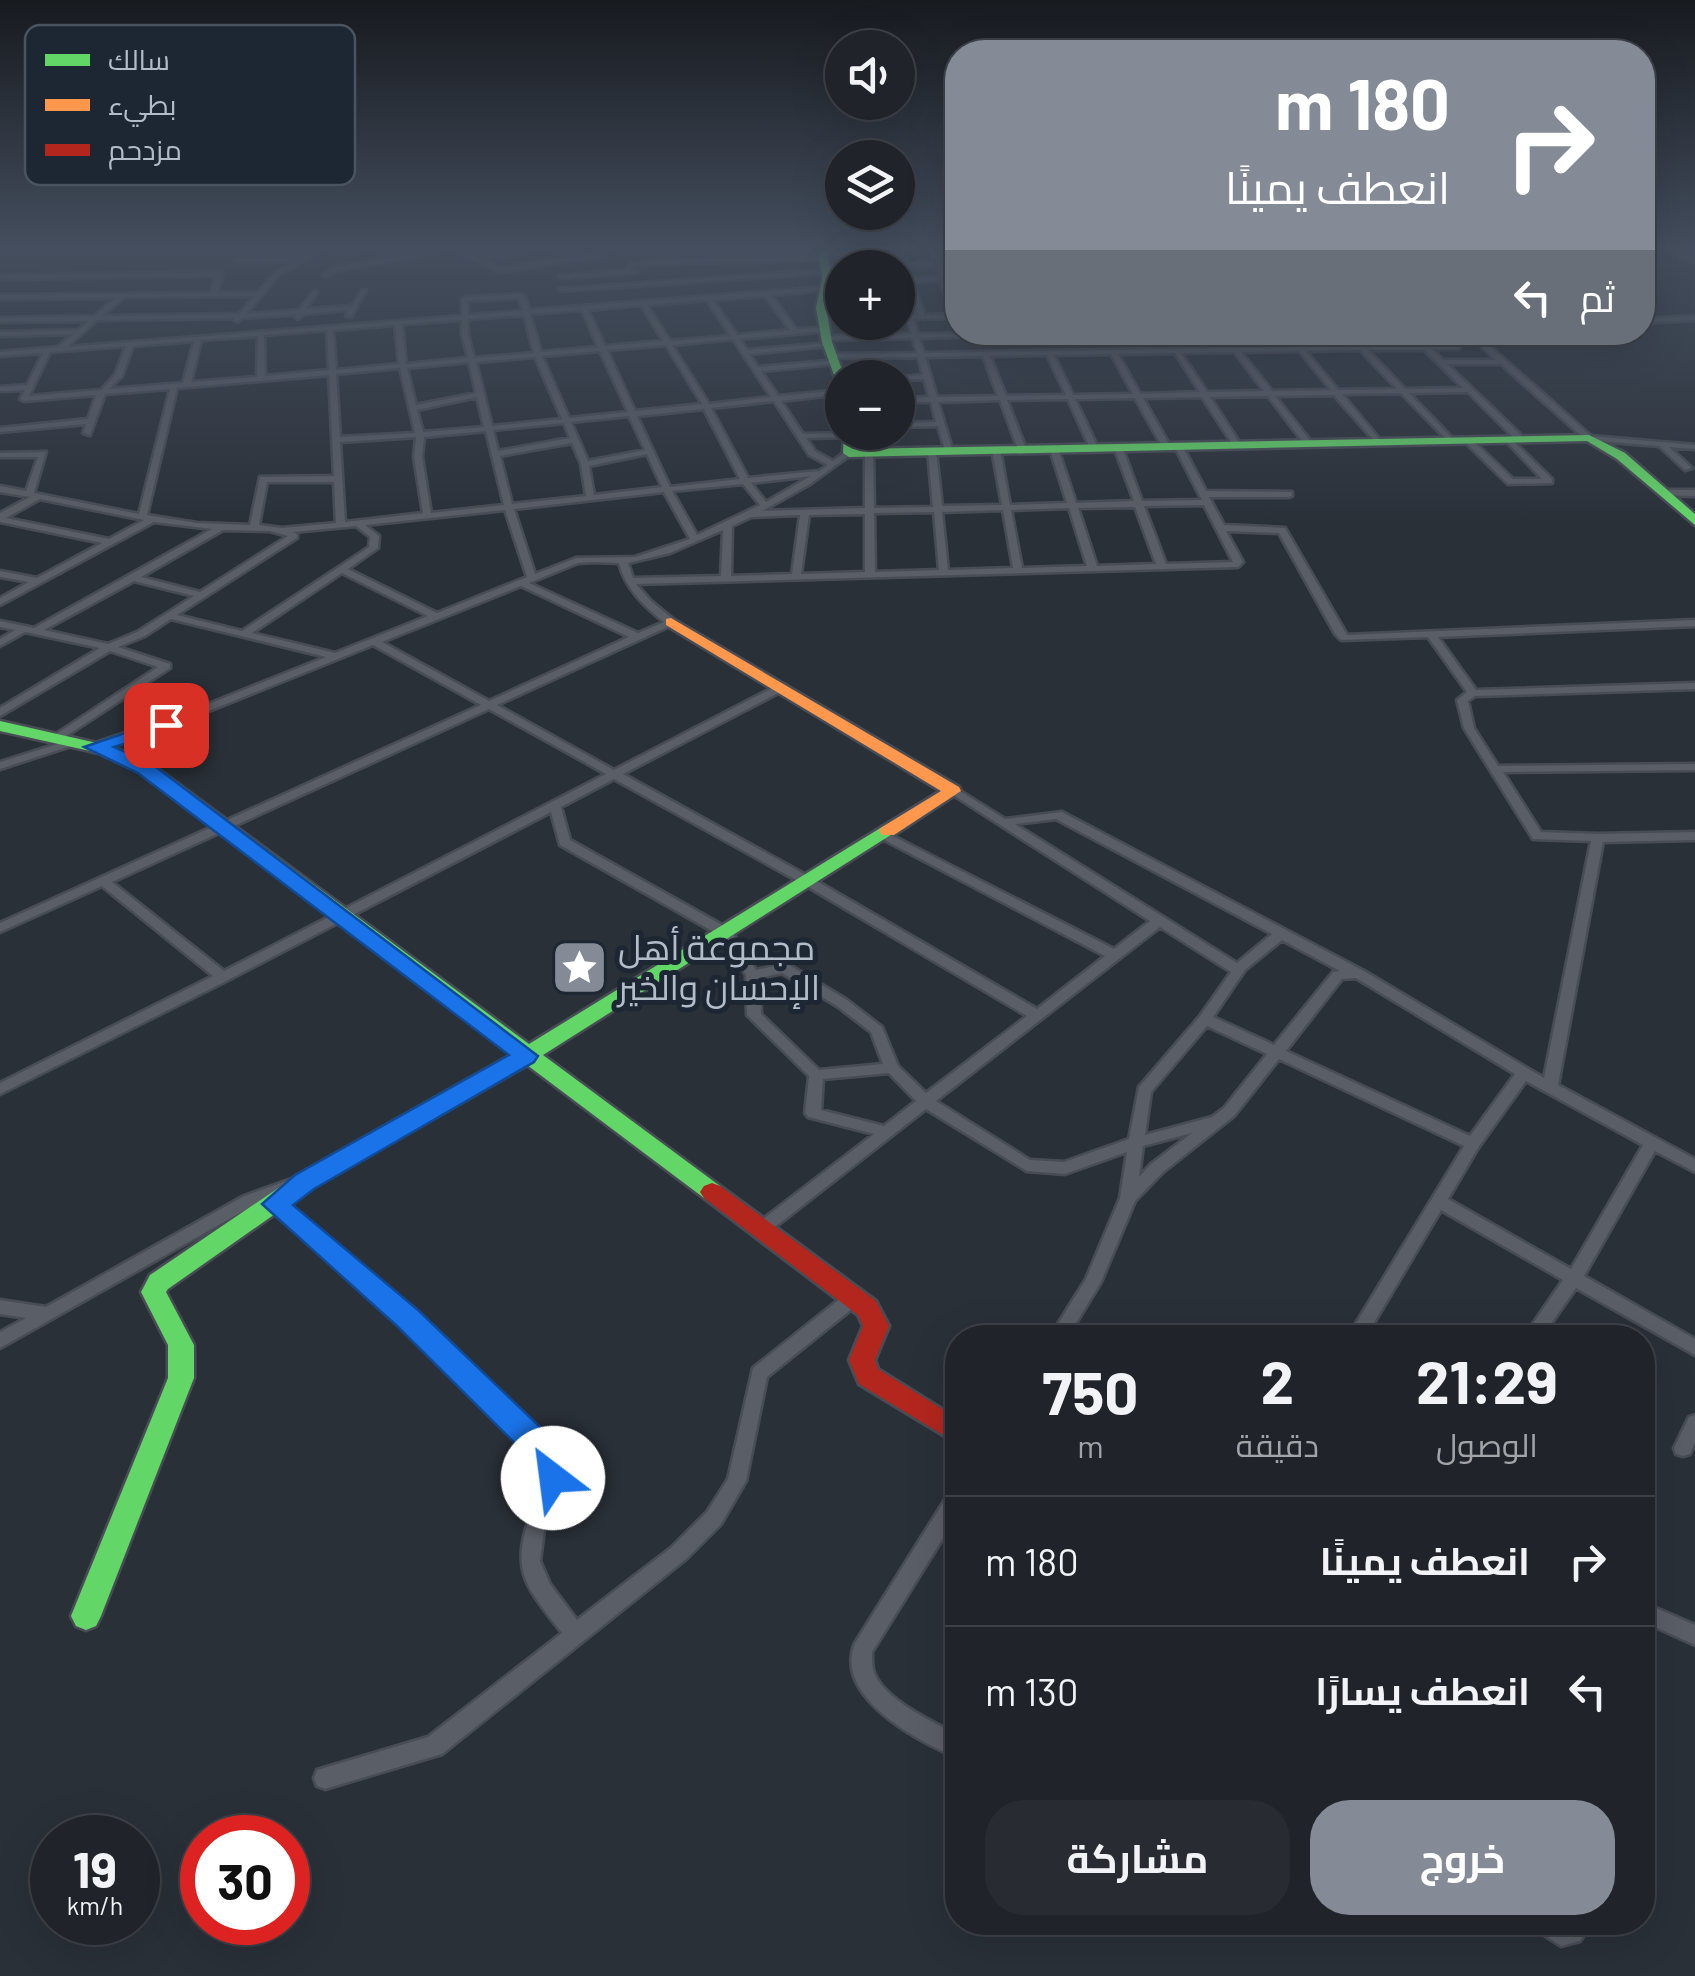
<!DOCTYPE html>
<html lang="ar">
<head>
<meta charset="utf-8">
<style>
  body { margin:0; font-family:Barlow,Cairo,sans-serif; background:#282c32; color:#f1f3f6; direction:rtl; height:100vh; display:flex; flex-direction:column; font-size:38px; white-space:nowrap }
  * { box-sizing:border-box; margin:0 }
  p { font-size:32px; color:#a2a4a8 }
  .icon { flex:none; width:55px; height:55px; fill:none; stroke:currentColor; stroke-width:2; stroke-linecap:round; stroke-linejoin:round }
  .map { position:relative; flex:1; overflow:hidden; direction:ltr }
  .sheet { position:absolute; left:945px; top:1325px; width:710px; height:610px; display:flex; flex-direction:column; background:#20242a; border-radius:40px; box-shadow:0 10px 40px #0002,0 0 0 2px #3d4147; direction:rtl }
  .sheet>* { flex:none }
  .banner { position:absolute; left:945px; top:40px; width:710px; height:305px; border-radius:40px; box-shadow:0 10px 40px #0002,0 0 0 2px #3d4147; direction:rtl; background:#848b96; color:#fff; overflow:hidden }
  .fabs { position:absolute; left:825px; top:30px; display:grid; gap:20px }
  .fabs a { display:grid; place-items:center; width:90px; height:90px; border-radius:50%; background:#20242a; box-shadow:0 10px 40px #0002,0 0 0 2px #3d4147; font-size:50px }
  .speed { position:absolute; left:30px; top:1815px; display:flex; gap:20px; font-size:50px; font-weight:700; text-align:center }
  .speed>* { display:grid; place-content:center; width:130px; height:130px; border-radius:50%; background:#20242a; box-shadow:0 10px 40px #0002,0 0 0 2px #3d4147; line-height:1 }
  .speed small { font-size:25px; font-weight:400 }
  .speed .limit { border:15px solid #d22; background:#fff; color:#111 }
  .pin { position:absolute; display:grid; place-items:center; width:85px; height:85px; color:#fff; margin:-42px; border-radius:20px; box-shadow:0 5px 15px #0006 }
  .me { position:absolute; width:110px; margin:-55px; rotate:330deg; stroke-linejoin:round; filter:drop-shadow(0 0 8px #0008) }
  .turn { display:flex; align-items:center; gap:35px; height:210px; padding:0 40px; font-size:45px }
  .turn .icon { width:130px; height:130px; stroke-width:2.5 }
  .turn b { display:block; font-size:70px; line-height:85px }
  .then { display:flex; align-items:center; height:95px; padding:0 40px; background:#0003; gap:20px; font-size:38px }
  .eta { display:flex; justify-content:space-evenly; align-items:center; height:170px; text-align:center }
  .eta b { font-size:60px; font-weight:700; line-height:70px }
  .primary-button { display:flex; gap:20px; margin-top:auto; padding:20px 40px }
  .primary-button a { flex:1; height:115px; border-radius:40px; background:#848b96; color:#fff; font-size:40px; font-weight:700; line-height:115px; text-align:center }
  .primary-button a+a { background:#282c32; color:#f1f3f6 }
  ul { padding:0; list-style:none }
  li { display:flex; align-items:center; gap:30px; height:130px; padding:0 40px; border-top:2px solid #3d4147 }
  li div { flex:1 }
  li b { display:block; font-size:38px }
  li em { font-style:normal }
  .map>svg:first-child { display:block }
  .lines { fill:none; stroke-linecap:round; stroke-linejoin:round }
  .street-casing { stroke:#484c55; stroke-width:5 }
  .fast-casing { stroke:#484c55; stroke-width:5 }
  .slow-casing { stroke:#484c55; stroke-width:5 }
  .jam-casing { stroke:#484c55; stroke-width:5 }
  .street { fill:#5a5e66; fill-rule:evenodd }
  .fast { fill:#63d668; fill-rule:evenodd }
  .slow { fill:#ff974d; fill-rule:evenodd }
  .jam { fill:#b3261e; fill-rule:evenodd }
  .route { fill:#1a73e8; stroke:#114b97; stroke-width:2.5 }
  .labels { text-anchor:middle; stroke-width:10; stroke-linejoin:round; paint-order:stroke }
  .poi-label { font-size:35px; fill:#b4bcc9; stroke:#1d2633; text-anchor:start }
  .key { fill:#1d2633; stroke:#4a5360; stroke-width:2.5 }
  .key-label { font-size:28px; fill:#b4bcc9 }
</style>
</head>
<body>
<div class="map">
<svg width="1695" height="1976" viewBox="0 0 1695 1976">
  <rect width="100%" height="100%" fill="#2a3038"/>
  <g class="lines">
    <defs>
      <g id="street">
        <path d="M318,249H325L281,273L246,314L299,310L314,291L317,293L306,309L352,306L362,290H366L351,317L346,316L349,310L304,314L298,319L295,317L297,314L242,318L237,322L234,320L235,318L97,320L67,347L462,316V299L465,297L522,294L525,296L529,310L825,287L827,290L771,295L796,329L825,328L827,331L740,339L747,350L830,343L828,346L749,354L758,367L838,360L835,364L761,371L778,396L842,390V394L781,401L803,434L850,433L854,435L850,437L806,438L815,451L833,461L846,451L853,453L810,484L762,511L865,508V453L869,451L873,453L874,508L933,507L928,452L932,450L936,452L942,506L1002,505L992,450L996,448L1000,450L1010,505L1067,503L1050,449L1054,447L1058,449L1076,503L1134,501L1114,447L1118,445L1122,447L1142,501L1202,500L1175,447L1179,445L1183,447L1206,491L1292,492V496L1289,497H1209L1224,525L1285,528L1347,635L1695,620V626L1438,637L1476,690L1695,683V689L1475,696L1468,701L1474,728L1498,766L1695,764V770L1503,772L1541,832L1598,834L1695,832V840L1603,842L1558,1085L1695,1159V1172L1655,1151L1584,1276L1695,1339V1355L1576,1288L1541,1338H1523L1563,1280L1441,1210L1365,1338H1347L1464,1146L1279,1059L1234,1116L1163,1172L1135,1201L1101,1282L1067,1338H1049L1086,1279L1120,1198L1127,1152L1065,1174L1027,1171L926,1109L766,1234L760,1236L754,1234L752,1230L754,1226L874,1134L808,1117L805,1113L809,1076L747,1015L746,975L721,936L560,845L551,812L228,980L0,1094V1083L213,976L102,886L0,932V923L481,705L373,645L204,713L97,749H89V745L196,709L326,657L171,619L145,636L118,647L170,664V668L60,740L56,741L50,738L158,667L110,651L0,716V708L100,648L25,632L0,646V639L15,630L0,627V621L34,628L212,529L154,522L0,605V598L29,582L0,577V571L37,578L102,543L0,522V513L30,497L0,492V486L26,491L38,457H0V453L46,452L34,493L139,514L170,389L105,394L90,435L83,433L86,424L0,432V428L88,419L96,395L24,401L20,399L25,390L0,391V387L27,385L43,353L0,356V352L58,347L73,334L0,336V332L78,330L89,321L0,322V318L94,316L116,298L0,299V295L210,293L216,276L0,279V275L220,272L223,274L217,293L258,292L277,271L295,261L236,262L234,259L301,258ZM255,296L239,314L102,316L124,297ZM765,296L790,330L737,335L713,300ZM519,298L523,311L468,315V301ZM707,300L731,336L670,341L647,305ZM641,305L663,341L605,346L588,310ZM582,310L598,347L541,352L530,314ZM524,315L534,353L474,358L468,334V319ZM462,320V334L468,358L406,364L402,324ZM395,325L399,364L336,370L333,330ZM327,330L329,370L265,376L264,335ZM258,336L257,377L191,382L201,340ZM733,339L771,397L709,404L672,345ZM194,341L183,383L109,389L122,376L133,346ZM666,345L702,404L635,411L607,350ZM126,346L115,375L101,390L29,396L50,352ZM600,351L628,412L569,418L542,356ZM535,357L562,419L492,426L476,362ZM469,362L476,393L416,405L407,368ZM400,368L415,433L340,437L336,374ZM329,375L334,476L260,477L250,525L197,523L147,515L177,388ZM477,397L484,427L423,432L417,410ZM774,401L809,455L828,465L819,471L748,478L711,408ZM704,409L740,479L670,487L637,416ZM629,416L645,450L588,461L571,422ZM564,423L570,438L498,451L493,430ZM486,431L504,505L431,513L422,457L424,437ZM416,437L414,457L423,513L345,522L340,442ZM572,443L581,464L586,496L512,504L500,456ZM647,454L662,487L594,495L589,466ZM811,476L766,502L751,483ZM267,482H334L336,523L282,528L259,525ZM743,484L760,505L697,535L672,491ZM664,492L690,539L635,557L576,558L535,574L514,509ZM40,499L144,520L109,539L6,518ZM1204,505L1233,562L1166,564L1144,506ZM1135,507L1156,564L1097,566L1078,508ZM1069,508L1087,566L1022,568L1011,510ZM505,510L527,577L437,613L348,569L378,548L379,536L365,525ZM1003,510L1013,568L948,570L942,512ZM934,512L939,570L875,572L874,513ZM865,514V572L801,574L809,515ZM800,515L792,574L731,576L732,526L751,517ZM356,526L370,537L369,547L242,631L177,615L297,538V534L293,532ZM223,530L270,531L288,536L200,592L141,577ZM723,530L721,576L633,578L628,563L670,553ZM1226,531L1279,533L1335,634L1341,640L1428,637L1467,692L1457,700L1464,728L1533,839L1591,841L1544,1078L1364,971L1062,812L1005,819L957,789H949L947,791L1150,921L1114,949L885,832H877L875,835L1105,956L1037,1009L813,879L623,774L786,689V685H778L614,770L497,705L674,624V620L651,601L636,584L1238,567L1243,562ZM593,562L619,563C625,588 644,606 664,622L638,633L529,583L578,563ZM342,573L428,616L335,653L252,633ZM134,581L194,596L137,632L108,644L44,630ZM521,586L629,637L489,701L382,642ZM489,709L606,774L224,971L112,882ZM614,779L805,885L1027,1016L926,1093L898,1066L882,1027L847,1000L789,965L784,964L756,970L731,930L570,840L561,807ZM1056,819L1272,934L1237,963L1015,824ZM1160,927L1231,972L1200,1016L1139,1087L1129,1139L1064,1162L1030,1160L936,1101ZM1282,940L1340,971L1333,972L1274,1045L1213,1017L1245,970ZM782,973L837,1006L871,1032L883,1064L819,1070L761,1014L760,978ZM1356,978L1515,1074L1470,1136L1286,1051L1342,979ZM1207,1026L1267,1054L1224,1108L1212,1117L1145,1135L1151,1092ZM889,1073L916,1101L884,1126L821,1110L823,1079ZM1526,1081L1643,1145L1571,1269L1448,1199L1478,1148ZM1192,1133L1151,1164L1139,1177L1143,1146Z"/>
        <polygon points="362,249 374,249 351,255 348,253"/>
        <polygon points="442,249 460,249 479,258 530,249 543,249 485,260 501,268 612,249 603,256 500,272 453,250 336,271 326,277 323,275 334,267"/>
        <path d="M929,249H935L945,277H958V281H947L958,311V318L914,319L918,334L1102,332L919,338L924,353L1420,345L1407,332H1414L1428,345L1460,346L1458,349H1432L1443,360H1496L1466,332H1474L1591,436L1695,445V449L1669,447L1692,468L1685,470L1659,446L1586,440L1501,364H1447L1523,437V441H1517L1468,392L1409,393L1453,439V443H1450L1401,393L1342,394L1381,441L1382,443L1378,445L1334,395L1275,396L1313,444L1309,446H1306L1268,396L1210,397L1241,445L1237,447L1233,445L1202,397L1143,398L1170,446L1166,448L1162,446L1135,398L1075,399L1098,448L1094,450L1090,448L1068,399L1007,400L1026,449L1022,451L1018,449L1000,400L938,402L953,452L946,454L938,426L898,427V423L936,422L931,402H898V398L929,397L924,379L898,380V378H895L923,375L918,357L832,358L828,356L832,354L917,353L913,338L826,340L823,338L826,336L912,334L907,319H898V315H918L906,282H898V278L939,277L935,266L824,268L822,265L934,262ZM940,281L952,314L925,315L913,282ZM1360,350L1397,389L1338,390L1306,351ZM1368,350H1424L1463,388L1405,389ZM1299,351L1331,390L1272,391L1241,352ZM1234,352L1264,391L1207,392L1181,353ZM1175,353L1200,392L1140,394L1118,354ZM1111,354L1133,394L1073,395L1054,355ZM1047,355L1066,395L1006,396L990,356ZM983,356L998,396L937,397L925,357Z"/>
        <polygon points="1666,249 1674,249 1695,260 1695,264"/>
        <polygon points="878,250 880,253 825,257 823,260 656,264 633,267 632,269 638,271 635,273 561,278 558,276 626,270 629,264 656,260 821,256 823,253"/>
        <polygon points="825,270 827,273 562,291 559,289"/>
        <polygon points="842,299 842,303 823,304 820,302"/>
        <polygon points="824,316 842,316 842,320 822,319"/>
        <polygon points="1695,316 1695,320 1642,323 1642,319"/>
        <polygon points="1510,438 1552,479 1552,483 1508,484 1464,441 1471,439 1513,479 1542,479 1507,442 1506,440"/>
        <polygon points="1664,490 1695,490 1695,496 1661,495 1660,493"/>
        <polygon points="70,740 76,743 74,745 0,769 0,762"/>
        <polygon points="294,1178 300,1180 302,1184 300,1188 256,1204 0,1348 0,1332 26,1318 0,1314 0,1300 46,1307 244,1196"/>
        <path d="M275,1199L281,1201L414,1313L558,1452L564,1466L562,1478L544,1530L540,1561L550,1584L577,1620L672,1547L707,1512L728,1479L753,1368L846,1294L852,1292L858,1294L861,1299L858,1304L767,1377L746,1481L721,1524L686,1559L442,1754L325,1789L317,1786L314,1778L317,1770L428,1737L562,1633C524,1584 510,1571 532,1510C537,1495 545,1479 544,1464L402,1323L269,1209L267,1205L269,1201Z"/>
        <polygon points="1695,1415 1695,1442 1690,1454 1683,1456 1676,1454 1674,1448 1689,1417"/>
        <path d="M958,1488V1514L872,1652C872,1656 872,1665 873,1669C880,1698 933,1722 958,1735V1758C918,1741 833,1697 855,1643L951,1490Z"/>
        <polygon points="1642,1602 1695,1625 1695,1645 1642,1621"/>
        <polygon points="1532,1922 1592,1922 1580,1941 1561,1946 1536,1930"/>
      </g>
      <g id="fast">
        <polygon points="818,249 826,249 832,279 826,308 832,342 845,378 842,378 842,386 837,383 822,342 816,308 822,279"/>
        <polygon points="844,432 856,432 855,449 1589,435 1625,453 1695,514 1695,525 1617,459 1587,441 849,457 843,453"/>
        <polygon points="0,721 110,746 151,764 529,1044 882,827 888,826 897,831 543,1055 720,1186 724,1192 720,1198 712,1201 704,1198 527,1065 312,1188 168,1289 166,1292 194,1345 194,1378 101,1616 96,1626 86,1630 76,1626 71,1616 168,1378 168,1345 141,1292 150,1275 296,1176 513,1054 139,772 99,753 0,731"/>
      </g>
      <polygon id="slow" points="671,618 959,787 961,791 894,835 882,835 879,831 882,827 941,791 666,625 666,619"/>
      <polygon id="jam" points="712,1183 720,1186 876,1301 889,1326 875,1360 878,1369 958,1419 958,1444 859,1384 849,1360 863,1326 858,1315 704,1198 700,1192 704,1186"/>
    </defs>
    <use href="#street" class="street-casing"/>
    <use href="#fast" class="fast-casing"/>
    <use href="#slow" class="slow-casing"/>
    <use href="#jam" class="jam-casing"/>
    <use href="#street" class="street"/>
    <use href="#fast" class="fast"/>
    <use href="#slow" class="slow"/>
    <use href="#jam" class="jam"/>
  </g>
  <linearGradient id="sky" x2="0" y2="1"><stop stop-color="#171a1f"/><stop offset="0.47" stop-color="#444e5e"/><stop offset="1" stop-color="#444e5e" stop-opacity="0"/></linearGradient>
  <rect width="1695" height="526" fill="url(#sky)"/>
  <polygon class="route" points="166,719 172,721 172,729 114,747 152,764 538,1056 534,1062 314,1189 293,1205 418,1310 562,1448 569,1478 564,1488 553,1492 542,1488 536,1464 398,1327 262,1204 295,1175 509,1055 138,773 84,747"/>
  <defs>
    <symbol id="sight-square" viewBox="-11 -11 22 22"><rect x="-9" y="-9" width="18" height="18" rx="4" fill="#848b96" stroke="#1d2633"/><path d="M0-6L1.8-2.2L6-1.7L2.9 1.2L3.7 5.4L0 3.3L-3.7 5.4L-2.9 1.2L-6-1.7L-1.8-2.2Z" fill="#fff"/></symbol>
  </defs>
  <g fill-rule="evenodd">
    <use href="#sight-square" x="548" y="936" width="63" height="63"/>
  </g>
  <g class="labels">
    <g class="poi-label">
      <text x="618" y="960">مجموعة أهل<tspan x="618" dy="40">الإحسان والخير</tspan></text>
    </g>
  </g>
  <rect x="25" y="25" width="330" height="160" rx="15" class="key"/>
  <rect x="45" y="54" width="45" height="12" fill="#63d668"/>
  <rect x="45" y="99" width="45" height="12" fill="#ff974d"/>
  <rect x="45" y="144" width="45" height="12" fill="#b3261e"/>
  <g class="key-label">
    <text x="108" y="70">سالك</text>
    <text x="108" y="115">بطيء</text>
    <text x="108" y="160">مزدحم</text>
  </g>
</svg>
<div class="fabs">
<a><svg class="icon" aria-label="sound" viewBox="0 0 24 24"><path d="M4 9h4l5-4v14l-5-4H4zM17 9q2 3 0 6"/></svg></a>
<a><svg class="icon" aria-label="layers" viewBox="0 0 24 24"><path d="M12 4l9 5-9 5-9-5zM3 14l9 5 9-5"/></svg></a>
<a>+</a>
<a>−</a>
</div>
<div class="speed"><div>19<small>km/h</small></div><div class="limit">30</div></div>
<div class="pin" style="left:166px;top:725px;background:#d93025"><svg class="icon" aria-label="arrive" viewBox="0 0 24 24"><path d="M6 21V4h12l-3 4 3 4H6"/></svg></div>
<svg class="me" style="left:553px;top:1478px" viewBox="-20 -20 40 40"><circle r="19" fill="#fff"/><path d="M0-13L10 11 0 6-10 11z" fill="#1a73e8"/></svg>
<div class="banner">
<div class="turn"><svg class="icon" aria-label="right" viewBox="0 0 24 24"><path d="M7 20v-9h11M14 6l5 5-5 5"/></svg><div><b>180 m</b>انعطف يمينًا</div></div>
<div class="then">ثم<svg class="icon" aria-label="left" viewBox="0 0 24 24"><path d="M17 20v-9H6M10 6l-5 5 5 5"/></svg></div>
</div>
<section class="sheet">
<div class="eta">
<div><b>21:29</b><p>الوصول</p></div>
<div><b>2</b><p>دقيقة</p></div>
<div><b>750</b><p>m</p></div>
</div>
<ul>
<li><svg class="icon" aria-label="right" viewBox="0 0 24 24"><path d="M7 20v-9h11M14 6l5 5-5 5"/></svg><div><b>انعطف يمينًا</b></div><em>180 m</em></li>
<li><svg class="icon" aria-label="left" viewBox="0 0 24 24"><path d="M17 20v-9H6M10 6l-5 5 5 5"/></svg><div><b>انعطف يسارًا</b></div><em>130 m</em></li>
</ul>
<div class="primary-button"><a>خروج</a><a>مشاركة</a></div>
</section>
</div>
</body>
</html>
